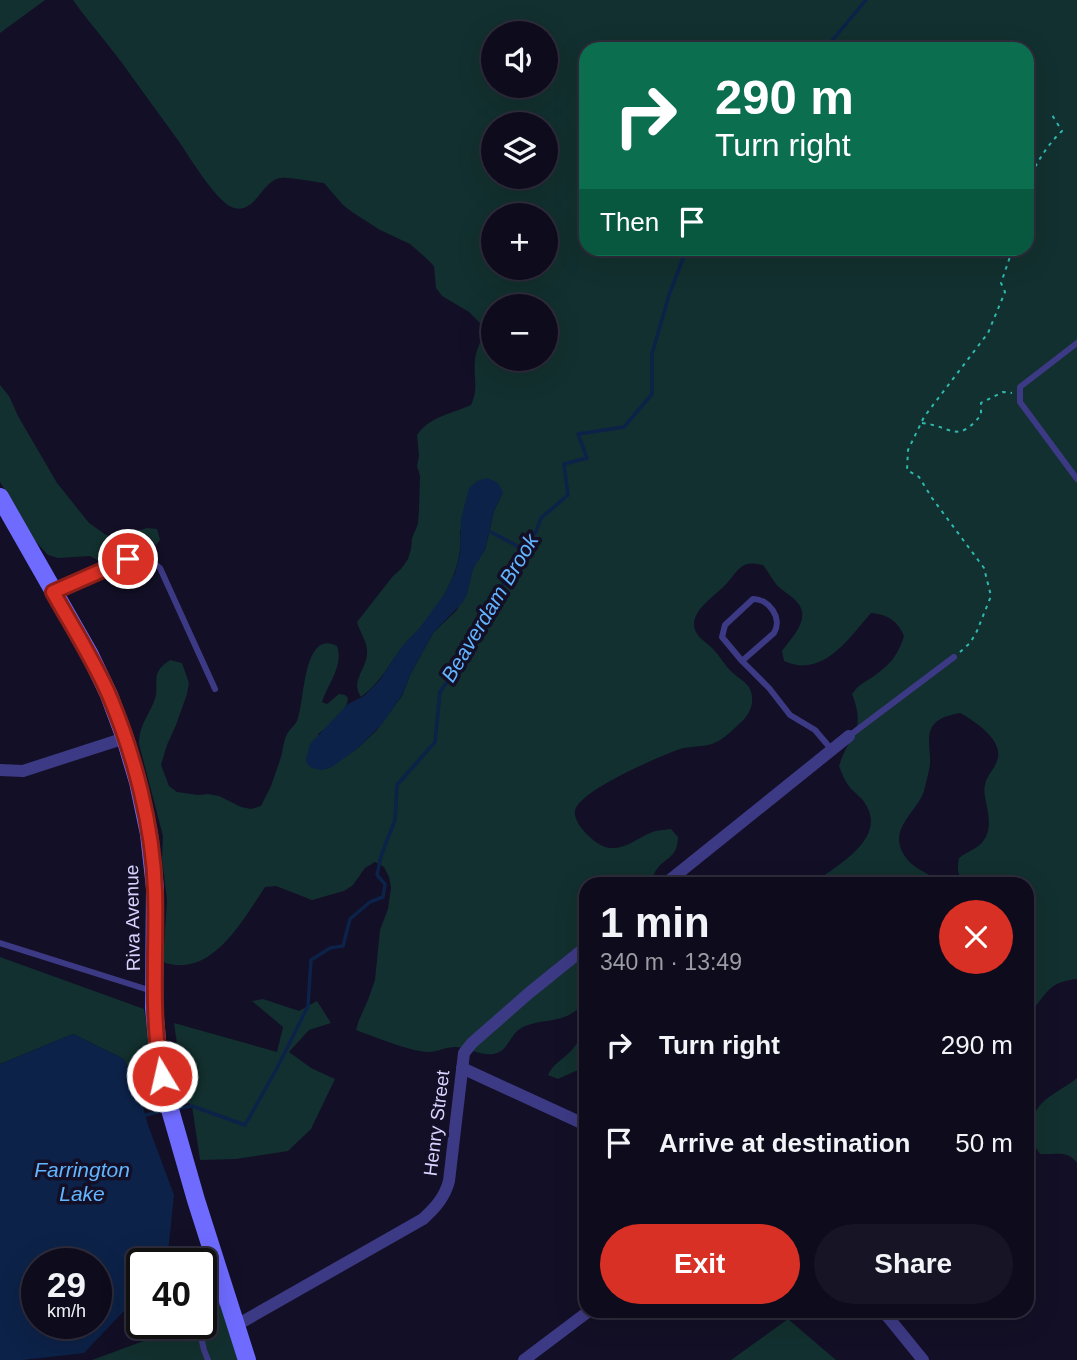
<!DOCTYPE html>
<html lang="en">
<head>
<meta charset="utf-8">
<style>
  body { margin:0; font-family:Helvetica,sans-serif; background:#171425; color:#f1f3f6; height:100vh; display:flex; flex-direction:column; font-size:26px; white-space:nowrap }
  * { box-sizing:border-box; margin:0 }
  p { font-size:23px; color:#9b9ba3 }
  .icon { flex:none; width:38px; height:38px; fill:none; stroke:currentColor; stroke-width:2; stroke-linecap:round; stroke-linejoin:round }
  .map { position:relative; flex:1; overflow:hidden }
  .drawer { position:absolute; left:579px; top:877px; width:455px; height:441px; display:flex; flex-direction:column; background:#0e0b1c; border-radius:21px; box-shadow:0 7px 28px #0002,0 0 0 2px #2e2b3b }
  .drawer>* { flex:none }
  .guide { position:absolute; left:579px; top:42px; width:455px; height:214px; border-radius:21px; box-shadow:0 7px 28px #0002,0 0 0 2px #2e2b3b; background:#0b6e4f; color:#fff; overflow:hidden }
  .fabs { position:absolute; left:481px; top:21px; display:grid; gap:14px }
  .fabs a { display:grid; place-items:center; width:77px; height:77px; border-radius:50%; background:#0e0b1c; box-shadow:0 7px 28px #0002,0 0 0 2px #2e2b3b; font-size:35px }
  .speed { position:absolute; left:21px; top:1248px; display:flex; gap:14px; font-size:35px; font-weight:700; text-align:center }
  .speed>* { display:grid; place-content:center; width:91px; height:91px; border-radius:50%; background:#0e0b1c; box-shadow:0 7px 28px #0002,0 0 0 2px #2e2b3b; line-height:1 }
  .speed small { font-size:18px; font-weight:400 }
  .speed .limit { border:4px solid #111; border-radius:10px; background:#fff; color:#111 }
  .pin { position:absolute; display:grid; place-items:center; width:60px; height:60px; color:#fff; margin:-30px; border:4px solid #fff; border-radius:50%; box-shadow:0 2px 7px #0007 }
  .me { position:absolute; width:77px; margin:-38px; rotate:351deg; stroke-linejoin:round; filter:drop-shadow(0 0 5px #0008) }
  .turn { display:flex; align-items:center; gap:24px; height:147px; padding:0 21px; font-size:32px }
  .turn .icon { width:91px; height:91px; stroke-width:2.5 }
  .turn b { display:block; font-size:49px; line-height:60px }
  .then { display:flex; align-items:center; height:66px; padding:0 21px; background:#0003; gap:14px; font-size:26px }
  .round { display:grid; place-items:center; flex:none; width:74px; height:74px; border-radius:37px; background:#171425 }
  .summary { display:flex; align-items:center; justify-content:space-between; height:119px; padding:0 21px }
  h1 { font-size:42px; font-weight:800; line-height:52px }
  .cta { display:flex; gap:14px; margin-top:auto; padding:14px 21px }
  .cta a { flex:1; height:80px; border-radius:42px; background:#d93025; color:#fff; font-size:28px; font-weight:800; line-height:80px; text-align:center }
  .cta a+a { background:#171425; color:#f1f3f6 }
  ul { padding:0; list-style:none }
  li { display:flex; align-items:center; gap:21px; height:98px; padding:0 21px }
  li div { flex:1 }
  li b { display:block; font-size:26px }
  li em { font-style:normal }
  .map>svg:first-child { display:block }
  .green { fill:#12302f; fill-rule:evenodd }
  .water { fill:#0c2248; fill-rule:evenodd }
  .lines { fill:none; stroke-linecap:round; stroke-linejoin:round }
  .stream { stroke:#0c2248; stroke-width:3.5 }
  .path { stroke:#2fb8b0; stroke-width:2; stroke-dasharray:3.5 5; stroke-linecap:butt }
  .lane { stroke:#3d3a85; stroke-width:6 }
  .street { stroke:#3d3a85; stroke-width:12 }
  .secondary { stroke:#6f6bff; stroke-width:18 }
  .route-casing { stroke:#8d1f18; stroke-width:18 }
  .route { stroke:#d93025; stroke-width:12 }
  .labels { text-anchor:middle; stroke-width:7; stroke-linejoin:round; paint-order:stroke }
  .street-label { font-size:19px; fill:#d9d4ff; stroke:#130f26 }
  .water-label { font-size:21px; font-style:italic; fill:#62b6ff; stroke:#130f26 }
</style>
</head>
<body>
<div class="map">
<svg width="1077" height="1360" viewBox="0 0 1077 1360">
  <rect width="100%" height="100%" fill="#130f26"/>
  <g class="green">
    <polygon points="0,0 45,0 0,33"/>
    <path d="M73,0H1077V979C1045,982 1047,997 1027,1015V884H966C957,876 957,869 959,858C965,853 971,851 977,847C991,837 990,822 987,807C986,800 983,792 985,785C986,776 994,770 997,761C1005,741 975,721 960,713C950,715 938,717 932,727C926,737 931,752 930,764C929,773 926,782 924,791C918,810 892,826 901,849C909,869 930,874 947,884H812C836,866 890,838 864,802C860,796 853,792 849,786C844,780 842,773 839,766C849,733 867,733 852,694C858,685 865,682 874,676C891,664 898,655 904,636C898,621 887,614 871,613C849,638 823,679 784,661L782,651C791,638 812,619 797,602C791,595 782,591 776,584C771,578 768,571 763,565C743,560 740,567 728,582C718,594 696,606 694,623C694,636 704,640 712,648C720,656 725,666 733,673C738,678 745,681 749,687C757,702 749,716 738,725C731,732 721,741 712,744C702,747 690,746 680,749C660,756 578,791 575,811C574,818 579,825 583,830C590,838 600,847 610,848C626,849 636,839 650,833C656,830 664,830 671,829L678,837C677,860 665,856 655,872C654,874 652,882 652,884H586V1002C564,1024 554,1017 528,1025C509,1031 511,1048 497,1053C484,1058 468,1047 455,1047C446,1047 437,1052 428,1052C409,1051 375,1037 356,1030L359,1020L368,1000L375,980L380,930L388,909L391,888L389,877L384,867L375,862L365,868L353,885L344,891L312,900L276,886L265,887C243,920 211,980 163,962L167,900L162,859L163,836L139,744C139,723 151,714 156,695C157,688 155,678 158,672C161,666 166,663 170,660L182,663L189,683L187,694L176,725L167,745L161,765L169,786L177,792L198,795L208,794L219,796L241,807L251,809L261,806C264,799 268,793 271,786C274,777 277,769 280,760C283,752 283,742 287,734C290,729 294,726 297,721C305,705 302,628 337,646C344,666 328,683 322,702L327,704L339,694L345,695L348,698C347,713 329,726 318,734L327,769L358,748L376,731L402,696L410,675L433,633L457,610L475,564L485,550L494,511L503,492L460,531C464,567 443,601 420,628C415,634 407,640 402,647C389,665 379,684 361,697C350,681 366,670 367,654C368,642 360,633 357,622L393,576L401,569L408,559L411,549L412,538L418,524L419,508L420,476L417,466L419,456L417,435C430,416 452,414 471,405C479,388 473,377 475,360C476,348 483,340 484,327L469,312L442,296L436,288L434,266L426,258L410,244L380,230L352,212L343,205L324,183C313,182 291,177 281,178C262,180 256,214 234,208C218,204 190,158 180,143C164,121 148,99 132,77C114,50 92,27 73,0ZM494,33H546V86H494ZM586,49H1027V248H586ZM494,124H546V177H494ZM494,215H546V268H494ZM494,306H546V359H494Z"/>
    <polygon points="0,385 9,396 18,416 57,483 89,523 106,535 116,537 147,528 157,529 160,540 146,557 129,572 118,571 90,556 58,558 48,555 26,531 12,501 0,482"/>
    <polygon points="0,957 144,1009 149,1038 155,1097 141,1100 124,1059 73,1034 0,1064"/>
    <polygon points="263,999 299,1011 317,1001 331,1023 309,1030 289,1052 311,1068 335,1079 311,1129 288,1151 236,1159 200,1160 192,1106 185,1100 174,1023 277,1052 283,1027 252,1001"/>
    <path d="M586,1033V1064L578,1070L558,1079L548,1075C554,1063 561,1061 570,1052C576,1046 579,1039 586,1033Z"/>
    <path d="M1077,1078V1163C1068,1150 1055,1155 1040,1154C1034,1146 1032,1140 1032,1129C1032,1099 1058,1094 1077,1078Z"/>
    <polygon points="218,1292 243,1360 92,1360 160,1335 176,1323 201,1323 201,1305"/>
    <polygon points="788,1319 836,1360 731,1360"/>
  </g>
  <g class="water">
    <polygon points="488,478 498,483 503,492 494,511 485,550 473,569 467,595 463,602 433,633 410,675 402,695 383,723 358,748 332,767 322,770 312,768 307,764 306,759 310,744 348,704 364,696 379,681 403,645 419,629 445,593 455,573 460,553 461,519 469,488 477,481"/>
    <path d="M73,1034L124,1059L141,1100L148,1125L174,1195L167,1263L142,1264V1292L84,1353L23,1360H0V1064ZM37,1264H96V1323H37Z"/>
  </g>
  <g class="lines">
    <g class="stream">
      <polyline points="825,49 866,0"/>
      <polyline points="489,531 521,548"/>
      <polyline points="174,1109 192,1106 245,1125 276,1070 308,1006 311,960 330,948 343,946 350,919 370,902 383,897 385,884 377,875 381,856 395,820 397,785 435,742 440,692 471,648 521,548 536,532 541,518 568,495 564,464 587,458 578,434 624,427 652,394 652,354 669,295 687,248"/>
      <polyline points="145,1115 163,1111"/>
    </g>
    <g class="path">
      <path d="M1027,182C1037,163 1046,146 1062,131L1052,115"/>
      <path d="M922,423C952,426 956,445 981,415V403L1003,392L1012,393"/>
      <polyline points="960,652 970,643 977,631 991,596 984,568 932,498 919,477 907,470 908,450 924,417 988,333 1005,292 1001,283 1013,248"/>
    </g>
    <g class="lane">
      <polyline points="1077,343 1020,387 1020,402 1077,479"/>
      <polyline points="55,592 128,559 150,560 160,568 215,689"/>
      <path d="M742,661L774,633C783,618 769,599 753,599L725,625L722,637L742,661L769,688L790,715L815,730L832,750"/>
      <polyline points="849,736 954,657"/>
      <polyline points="0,943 152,991"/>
      <polyline points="201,1316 208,1307 225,1300"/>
      <polyline points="198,1323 204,1350 208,1360"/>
    </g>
    <g class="street">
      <polyline points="0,770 23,771 125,738"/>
      <polyline points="665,884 849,736"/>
      <polyline points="462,1068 586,1125"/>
      <polyline points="881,1311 888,1317 923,1360"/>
      <path d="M235,1326L423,1219C435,1208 445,1197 449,1181L464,1053L472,1043L529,993L586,947"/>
      <polyline points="524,1360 589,1311"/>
    </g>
    <polyline class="secondary" points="0,497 90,655 109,695 125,738 138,782 149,834 155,888 154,1008 159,1060 165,1092 196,1200 247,1360"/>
  </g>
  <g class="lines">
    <defs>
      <path id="route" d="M128,559L53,592C72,626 93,659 109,695C134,754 153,826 155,891C157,953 150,1014 162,1076"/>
    </defs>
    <use href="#route" class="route-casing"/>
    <use href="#route" class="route"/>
  </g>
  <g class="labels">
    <g class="street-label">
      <text transform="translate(132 918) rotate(-91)" y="7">Riva Avenue</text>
      <text transform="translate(436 1123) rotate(-83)" y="7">Henry Street</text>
    </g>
    <g class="water-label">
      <text transform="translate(490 608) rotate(-59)" y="7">Beaverdam Brook</text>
      <text x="82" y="1177">Farrington<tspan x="82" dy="24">Lake</tspan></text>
    </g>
  </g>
</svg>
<div class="fabs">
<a><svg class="icon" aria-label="sound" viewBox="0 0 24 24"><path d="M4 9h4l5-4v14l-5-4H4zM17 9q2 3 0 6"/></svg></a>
<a><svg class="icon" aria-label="layers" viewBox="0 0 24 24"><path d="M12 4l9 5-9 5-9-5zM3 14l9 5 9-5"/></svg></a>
<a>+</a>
<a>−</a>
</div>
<div class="speed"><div>29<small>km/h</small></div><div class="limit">40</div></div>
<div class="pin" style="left:128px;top:559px;background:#d93025"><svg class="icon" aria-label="arrive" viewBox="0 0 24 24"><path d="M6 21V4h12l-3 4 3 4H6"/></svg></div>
<svg class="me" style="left:162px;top:1076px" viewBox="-20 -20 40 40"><circle r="17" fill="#d93025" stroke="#fff" stroke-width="3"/><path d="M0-11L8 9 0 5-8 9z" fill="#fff"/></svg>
<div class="guide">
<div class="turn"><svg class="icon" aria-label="right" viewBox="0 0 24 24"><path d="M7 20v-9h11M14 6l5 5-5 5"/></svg><div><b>290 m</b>Turn right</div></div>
<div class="then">Then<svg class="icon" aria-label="arrive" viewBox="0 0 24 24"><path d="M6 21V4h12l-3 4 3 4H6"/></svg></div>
</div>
<section class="drawer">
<div class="summary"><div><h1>1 min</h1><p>340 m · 13:49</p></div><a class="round" style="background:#d93025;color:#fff"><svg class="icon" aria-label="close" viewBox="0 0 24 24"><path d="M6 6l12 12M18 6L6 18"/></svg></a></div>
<ul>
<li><svg class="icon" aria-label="right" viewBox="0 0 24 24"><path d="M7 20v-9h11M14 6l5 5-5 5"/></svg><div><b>Turn right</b></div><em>290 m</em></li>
<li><svg class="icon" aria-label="arrive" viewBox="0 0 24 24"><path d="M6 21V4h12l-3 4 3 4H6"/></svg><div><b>Arrive at destination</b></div><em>50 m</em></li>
</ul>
<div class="cta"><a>Exit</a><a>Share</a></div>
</section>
</div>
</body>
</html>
